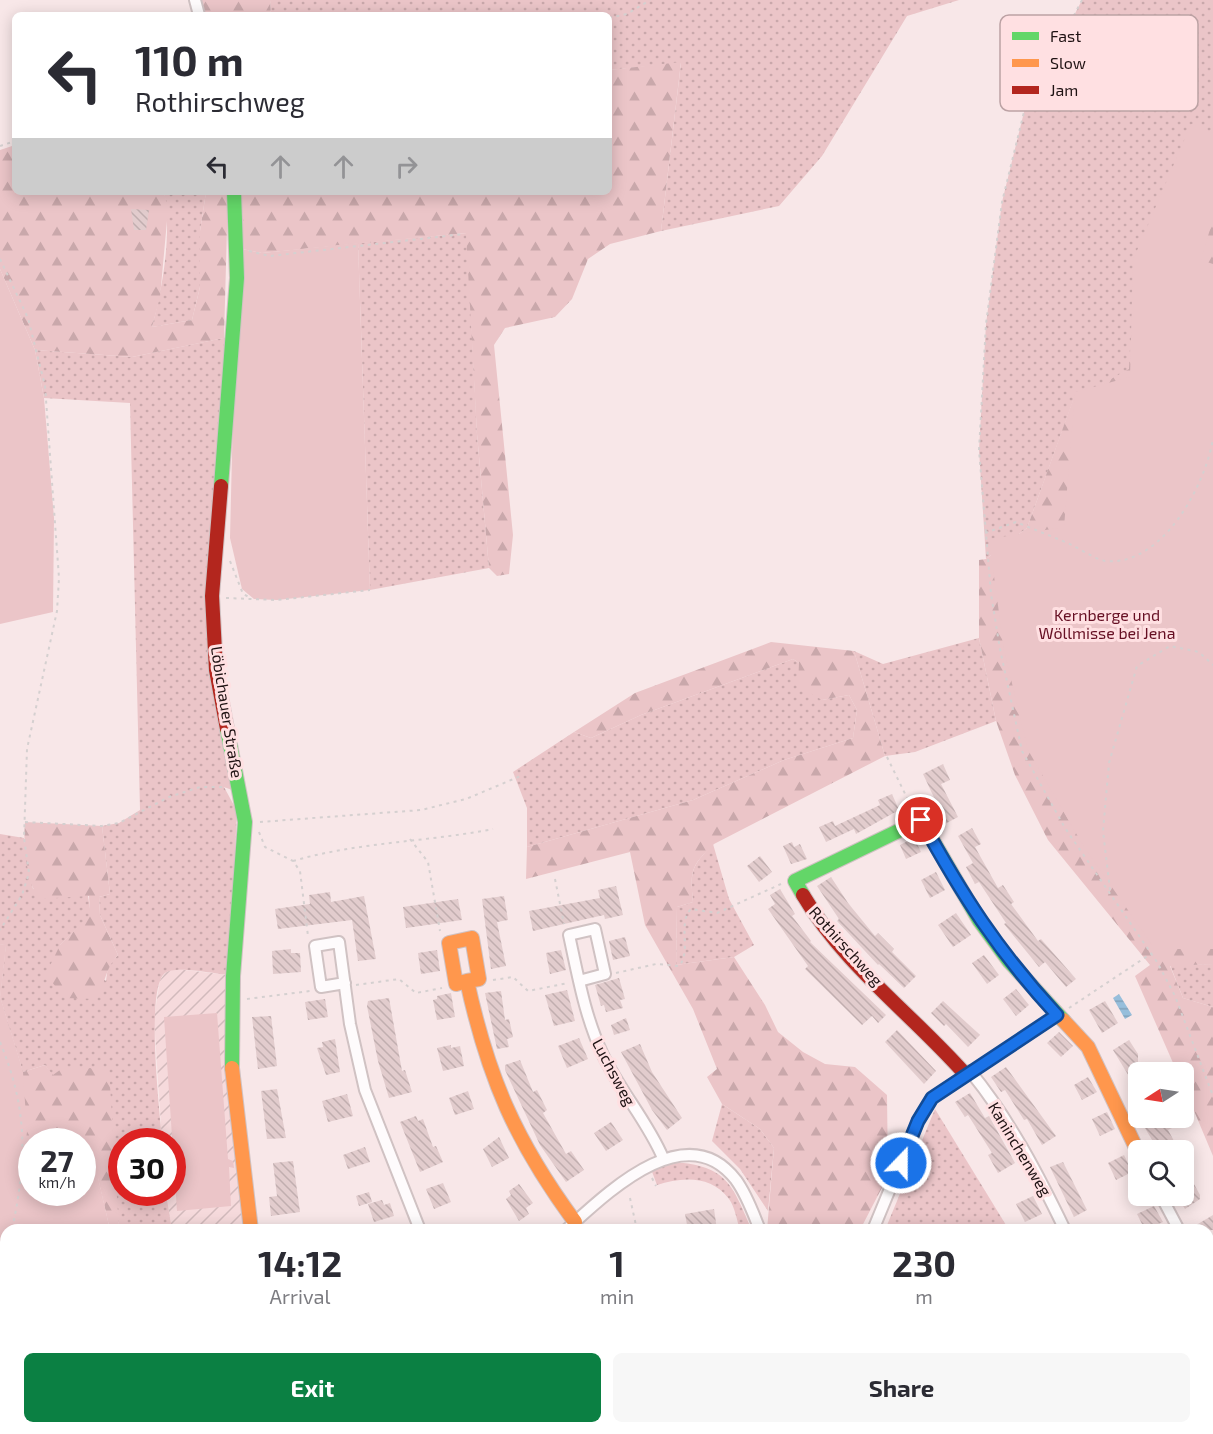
<!DOCTYPE html>
<html lang="en">
<head>
<meta charset="utf-8">
<style>
  body { margin:0; font-family:"Exo 2",sans-serif; background:#f7f7f7; color:#2b2b33; height:100vh; display:flex; flex-direction:column; font-size:22px; white-space:nowrap }
  * { box-sizing:border-box; margin:0 }
  p { font-size:20px; color:#7c7c81 }
  .icon { flex:none; width:33px; height:33px; fill:none; stroke:currentColor; stroke-width:2; stroke-linecap:round; stroke-linejoin:round }
  .map { position:relative; flex:1; overflow:hidden }
  .drawer { position:absolute; left:0px; top:1224px; width:1214px; height:210px; display:flex; flex-direction:column; background:#fff; border-radius:18px 18px 0 0; box-shadow:0 3px 15px #0003 }
  .drawer>* { flex:none }
  .hud { position:absolute; left:12px; top:12px; width:600px; height:183px; border-radius:9px; box-shadow:0 3px 15px #0003; background:#fff; color:#2b2b33; overflow:hidden }
  .needle { width:39px; rotate:258deg }
  .tools { position:absolute; left:1128px; top:1062px; display:grid; gap:12px }
  .tools a { display:grid; place-items:center; width:66px; height:66px; border-radius:9px; background:#fff; box-shadow:0 3px 15px #0003; font-size:30px }
  .speed { position:absolute; left:18px; top:1128px; display:flex; gap:12px; font-size:30px; font-weight:700; text-align:center }
  .speed>* { display:grid; place-content:center; width:78px; height:78px; border-radius:50%; background:#fff; box-shadow:0 3px 15px #0003; line-height:1 }
  .speed small { font-size:15px; font-weight:400 }
  .speed .limit { border:9px solid #d22; background:#fff; color:#111 }
  .pin { position:absolute; display:grid; place-items:center; width:51px; height:51px; color:#fff; margin:-26px; border:3px solid #fff; border-radius:50%; box-shadow:0 2px 6px #0007 }
  .me { position:absolute; width:66px; margin:-33px; rotate:22deg; stroke-linejoin:round; filter:drop-shadow(0 0 4px #0008) }
  .turn { display:flex; align-items:center; gap:21px; height:126px; padding:0 24px; font-size:27px }
  .turn .icon { width:78px; height:78px; stroke-width:2.5 }
  .turn b { display:block; font-size:42px; line-height:51px }
  .lanes { display:flex; align-items:center; height:57px; padding:0 24px; background:#0003; justify-content:center; gap:30px; direction:ltr }
  .lanes .off { opacity:.35 }
  .eta { display:flex; justify-content:space-evenly; align-items:center; height:102px; text-align:center }
  .eta b { font-size:36px; font-weight:700; line-height:42px }
  .cta { display:flex; gap:12px; margin-top:auto; padding:12px 24px }
  .cta a { flex:1; height:69px; border-radius:9px; background:#0b8043; color:#fff; font-size:24px; font-weight:700; line-height:69px; text-align:center }
  .cta a+a { background:#f7f7f7; color:#2b2b33 }
  .map>svg:first-child { display:block }
  .industrial { fill:url(#industrial-furrows) }
  .grass { fill:url(#grass-dots) }
  .forest { fill:url(#forest-firs) }
  .green { fill:#ebc5c8 }
  .water { fill:url(#water-rules) }
  .building { fill:url(#building-back-hatch) }
  .lines { fill:none; stroke-linecap:round; stroke-linejoin:round }
  .lane-casing { stroke:#d0c2c3; stroke-width:8 }
  .street-casing { stroke:#d0c2c3; stroke-width:14 }
  .fast-casing { stroke:#d0c2c3; stroke-width:16 }
  .slow-casing { stroke:#d0c2c3; stroke-width:16 }
  .jam-casing { stroke:#d0c2c3; stroke-width:16 }
  .path { stroke:#d5d0d0; stroke-width:2; stroke-dasharray:3 4.5; stroke-linecap:butt }
  .lane { stroke:#fefbfc; stroke-width:5 }
  .street { stroke:#fefbfc; stroke-width:10 }
  .fast { stroke:#63d668; stroke-width:14 }
  .slow { stroke:#ff974d; stroke-width:14 }
  .jam { stroke:#b3261e; stroke-width:14 }
  .route-casing { stroke:#114b97; stroke-width:15 }
  .route { stroke:#1a73e8; stroke-width:10 }
  .labels { text-anchor:middle; stroke-width:6; stroke-linejoin:round; paint-order:stroke }
  .park-label { font-size:16px; fill:#660f23; stroke:#ffe0e2 }
  .street-label { font-size:16px; fill:#1f1213; stroke:#ffe0e2 }
  .key { fill:#ffe0e2; stroke:#bca2a4; stroke-width:1.5 }
  .key-label { font-size:16px; fill:#1f1213 }
</style>
</head>
<body>
<div class="map">
<svg width="1213" height="1434" viewBox="0 0 1213 1434">
  <defs>
    <pattern id="industrial-furrows" width="10" height="10" patternUnits="userSpaceOnUse" patternTransform="scale(1.5)"><rect width="10" height="10" fill="#f6dadc"/><path d="M-1 1l2-2M0 10L10 0M9 11l2-2" fill="none" stroke="#d2babc"/></pattern>
    <pattern id="grass-dots" width="8" height="8" patternUnits="userSpaceOnUse" patternTransform="scale(1.5)"><rect width="8" height="8" fill="#ebc5c8"/><path d="M2 2h.1M6 6h.1" fill="none" stroke="#c9a8ab" stroke-width="1.8" stroke-linecap="round"/></pattern>
    <pattern id="forest-firs" width="22" height="20" patternUnits="userSpaceOnUse" patternTransform="scale(1.5)"><rect width="22" height="20" fill="#ebc5c8"/><path d="M5 1l3.5 6h-7zM16 11l3.5 6h-7z" fill="#c9a8ab"/></pattern>
    <pattern id="water-rules" width="6" height="5" patternUnits="userSpaceOnUse" patternTransform="scale(1.5)"><rect width="6" height="5" fill="#97bedb"/><path d="M0 2.5h6" fill="none" stroke="#82a2bb"/></pattern>
    <pattern id="building-back-hatch" width="6" height="6" patternUnits="userSpaceOnUse" patternTransform="scale(1.5)"><rect width="6" height="6" fill="#e2cccd"/><path d="M-1 5l2 2M0 0l6 6M5-1l2 2" fill="none" stroke="#c1aeaf"/></pattern>
  </defs>
  <rect width="100%" height="100%" fill="#f8e7e8"/>
  <polygon class="industrial" points="175,969 229,975 246,1230 172,1230 166,1193 172,1192 172,1142 162,1141 154,1018 160,980 166,972"/>
  <g class="grass">
    <polygon points="270,0 959,0 907,16 822,156 779,206 661,231 681,63 609,70 609,15 271,15"/>
    <polygon points="1082,0 1213,0 1213,134 1136,260 1130,369 1073,401 1027,528 986,559 979,450 986,324 1002,202 1024,112"/>
    <path d="M164,192H206L200,231V287L192,320L152,327C163,286 172,234 164,192Z"/>
    <polygon points="467,233 477,434 489,568 370,590 358,243"/>
    <path d="M233,336L212,596L240,793L224,787L237,811L229,975C216,974 175,965 165,973C145,989 160,1113 162,1141L122,1142V1192L166,1193L172,1230H119L113,1165L45,1065L23,1072L0,997L6,944L0,945V834L24,838L33,889L88,896L91,915L60,945L106,981L108,966L118,955L100,915L99,897L110,894L102,826L119,823L140,810L130,403L44,398L35,350L132,357Z"/>
    <polygon points="979,638 996,721 915,752 885,756 854,651 883,664"/>
    <polygon points="793,659 799,663 822,700 849,695 857,710 853,738 784,760 693,800 527,847 527,808 513,772 574,732 591,738 641,715"/>
    <path d="M713,844L729,899L754,945L734,957L676,965L677,907L693,902C690,870 691,867 713,844Z"/>
    <polygon points="1213,964 1213,1007 1183,998 1170,965"/>
    <polygon points="722,1104 760,1129 774,1148 768,1211 740,1169 712,1141"/>
    <polygon points="935,1109 1009,1230 885,1230"/>
    <path d="M674,1162C728,1166 732,1185 752,1230H740C737,1221 735,1207 729,1199C711,1175 682,1177 657,1185L651,1169Z"/>
    <polygon points="1208,1414 1213,1414 1213,1434 1161,1434 1173,1428 1208,1428"/>
    <polygon points="415,1428 485,1428 486,1434 400,1434"/>
    <polygon points="542,1428 647,1428 649,1434 531,1434"/>
    <polygon points="886,1428 986,1428 984,1434 889,1434"/>
  </g>
  <g class="forest">
    <polygon points="195,0 270,0 271,15 199,15"/>
    <polygon points="681,62 661,231 610,244 588,259 572,299 555,317 505,328 494,345 513,535 509,574 497,576 489,568 477,434 466,233 262,253 237,248 234,192 609,192 609,70"/>
    <polygon points="1213,134 1213,964 1170,966 1183,998 1213,1007 1213,1156 1184,1087 1184,1072 1177,1072 1135,976 1150,965 1048,840 1015,775 996,721 979,638 979,560 986,559 1027,528 1073,400 1129,369 1136,260"/>
    <polygon points="15,145 15,192 164,192 168,210 160,297 152,327 192,320 200,287 200,231 206,192 228,192 224,338 132,357 35,350 0,269 0,150"/>
    <path d="M771,642L854,651L885,756L714,844C691,866 690,870 693,902L677,907L676,965L734,957L765,1005L778,1032L803,1052L825,1064L855,1067L887,1095L888,1176L860,1230H767L774,1148L760,1129L722,1104L707,1077L717,1069L693,1009L645,925L630,852L526,879L527,847L693,800L784,760L853,738L857,710L849,695L822,700L798,686L799,663L793,659L641,715L591,738L574,732L635,693Z"/>
    <path d="M25,822L102,826L110,894L99,897L100,915L118,955C105,969 106,981 97,999L64,998L46,974L60,945L90,915L89,896L38,899C26,876 23,847 25,822Z"/>
    <polygon points="6,944 0,997 23,1072 45,1065 53,1075 64,1067 109,1069 119,1230 110,1230 98,1178 83,1173 82,1142 32,1142 31,1172 22,1173 6,1230 0,1290 0,945"/>
    <polygon points="986,1428 1095,1428 1101,1434 984,1434"/>
  </g>
  <g class="green">
    <polygon points="1191,124 1213,133 1213,219 1201,260 1213,264 1213,949 1155,949 1084,847 1028,750 1004,650 989,539 1064,527 1075,392 1130,377 1133,260"/>
    <polygon points="358,243 370,590 277,600 254,599 242,589 230,538 237,248 262,253"/>
    <polygon points="0,269 35,350 44,398 54,518 53,612 0,624"/>
    <polygon points="6,944 0,997 23,1072 27,1132 22,1172 31,1172 32,1192 82,1192 83,1173 98,1177 110,1230 6,1230 6,1428 174,1428 175,1434 0,1434 0,945"/>
    <polygon points="217,1013 228,1159 233,1161 234,1168 229,1167 231,1206 177,1211 164,1017"/>
  </g>
  <polygon class="water" points="1119,994 1132,1015 1125,1019 1113,998"/>
  <g class="building">
    <polygon points="131,209 149,210 146,230 134,230"/>
    <polygon points="943,764 950,780 941,784 958,817 943,825 934,808 938,806 923,774"/>
    <polygon points="892,794 899,810 856,834 854,829 826,842 819,827 833,821 835,826 880,805 878,800"/>
    <polygon points="972,828 981,844 975,847 998,888 1003,885 1014,902 1011,904 1038,941 1041,939 1076,979 1066,987 1045,962 1039,967 1004,924 1006,923 979,882 975,884 966,867 973,863 958,836"/>
    <polygon points="914,838 921,852 906,859 900,845"/>
    <polygon points="792,842 794,847 800,844 807,859 791,864 783,846"/>
    <polygon points="760,856 772,872 759,882 747,866"/>
    <polygon points="936,872 945,890 930,898 921,880"/>
    <polygon points="831,877 848,903 875,936 878,933 894,949 892,952 916,976 904,988 879,964 878,965 837,921 839,919 817,886"/>
    <polygon points="616,886 623,915 605,919 604,915 533,931 529,911 600,898 598,890"/>
    <polygon points="780,889 795,914 792,916 811,941 810,942 886,1015 878,1023 872,1016 862,1025 805,969 808,966 768,909 775,904 770,895"/>
    <polygon points="330,892 331,902 364,896 376,959 358,961 352,920 278,929 275,909 310,904 309,895"/>
    <polygon points="504,896 508,920 497,922 506,966 491,969 482,899"/>
    <polygon points="458,899 462,920 406,928 403,907"/>
    <polygon points="956,913 971,935 953,947 938,925"/>
    <polygon points="625,937 630,956 613,960 609,941"/>
    <polygon points="291,949 291,953 300,953 301,972 273,974 272,951"/>
    <polygon points="437,950 440,971 421,974 418,953"/>
    <polygon points="561,950 566,970 550,974 546,953"/>
    <polygon points="984,955 999,975 987,984 972,963"/>
    <polygon points="619,978 625,999 620,1000 623,1008 606,1012 604,1005 601,1006 595,985"/>
    <polygon points="1016,989 1029,1005 1016,1016 1003,999"/>
    <polygon points="567,990 575,1021 554,1026 545,995"/>
    <polygon points="501,991 505,1020 509,1019 513,1037 507,1039 509,1047 497,1049 485,993"/>
    <polygon points="451,993 455,1017 437,1020 433,1000 437,999 437,996"/>
    <polygon points="389,998 402,1071 405,1070 412,1092 389,1098 378,1061 367,1006 368,1001"/>
    <polygon points="325,999 328,1017 308,1020 305,1002"/>
    <polygon points="943,1001 980,1035 968,1047 946,1024 944,1026 931,1013"/>
    <polygon points="1105,1001 1118,1023 1102,1033 1089,1010"/>
    <polygon points="271,1016 277,1066 258,1069 252,1017"/>
    <polygon points="626,1018 630,1030 614,1035 611,1025"/>
    <polygon points="897,1030 936,1071 924,1084 885,1042"/>
    <polygon points="1059,1032 1073,1046 1061,1057 1047,1043"/>
    <polygon points="579,1038 588,1059 567,1068 558,1046"/>
    <polygon points="335,1039 340,1072 326,1075 317,1048 323,1047 322,1042"/>
    <polygon points="1129,1040 1138,1054 1138,1091 1113,1050"/>
    <polygon points="640,1044 652,1072 682,1118 667,1130 652,1110 621,1052"/>
    <polygon points="451,1045 451,1048 460,1046 464,1066 443,1071 437,1048"/>
    <polygon points="520,1060 533,1092 537,1090 547,1110 543,1113 566,1154 571,1151 584,1170 566,1182 540,1145 505,1070 505,1065"/>
    <polygon points="1006,1067 1056,1136 1042,1145 1027,1119 1024,1120 1005,1090 1001,1092 991,1077"/>
    <polygon points="1088,1077 1097,1092 1082,1100 1074,1085"/>
    <polygon points="277,1089 286,1138 267,1139 261,1091"/>
    <polygon points="468,1091 474,1109 455,1115 449,1098"/>
    <polygon points="970,1093 985,1118 989,1116 1015,1163 998,1173 988,1155 992,1153 968,1115 965,1117 955,1102"/>
    <polygon points="347,1094 353,1116 328,1122 322,1101"/>
    <polygon points="1107,1112 1115,1129 1100,1136 1092,1119"/>
    <polygon points="416,1116 418,1121 423,1119 433,1147 436,1146 443,1162 420,1172 400,1122"/>
    <polygon points="1139,1118 1166,1118 1172,1128 1168,1130 1179,1150 1158,1150"/>
    <polygon points="611,1122 623,1140 606,1151 594,1133"/>
    <polygon points="499,1137 509,1158 492,1167 483,1149"/>
    <polygon points="365,1147 370,1162 348,1169 343,1155"/>
    <polygon points="1124,1155 1132,1172 1116,1180 1108,1163"/>
    <polygon points="293,1161 300,1212 271,1216 269,1197 277,1196 273,1163"/>
    <polygon points="1063,1162 1087,1210 1074,1217 1050,1167"/>
    <polygon points="1184,1166 1200,1195 1200,1199 1185,1209 1177,1196 1184,1196"/>
    <polygon points="443,1183 451,1202 434,1209 426,1189"/>
    <polygon points="519,1184 533,1203 526,1208 529,1214 519,1221 506,1199 511,1195 509,1191"/>
    <polygon points="369,1192 372,1202 359,1206 356,1196"/>
    <polygon points="1033,1196 1042,1214 1025,1222 1016,1204"/>
    <polygon points="382,1200 384,1205 390,1203 394,1216 374,1222 368,1204"/>
    <polygon points="1154,1206 1163,1222 1145,1230 1137,1214"/>
    <polygon points="714,1209 717,1230 688,1230 685,1214"/>
    <polygon points="1213,1215 1213,1230 1188,1230"/>
  </g>
  <g class="lines">
    <defs>
      <polyline id="lane" points="174,1428 175,1434"/>
      <g id="street">
        <polyline points="195,0 199,15"/>
        <path d="M579,981L605,974L595,929L569,935C578,976 585,1017 603,1055C620,1091 648,1122 663,1158"/>
        <polyline points="345,983 321,987 315,946 339,942 350,1024 365,1090 420,1230"/>
        <path d="M970,1071C1010,1120 1038,1174 1065,1230"/>
        <polyline points="1161,1196 1179,1230"/>
        <path d="M566,1230C607,1193 686,1115 736,1180C747,1195 753,1213 760,1230"/>
        <polyline points="873,1230 918,1121 932,1098 1057,1015"/>
        <polyline points="1208,1281 1213,1291"/>
        <polyline points="1208,1309 1213,1306"/>
        <polyline points="305,1428 306,1434"/>
        <polyline points="705,1428 708,1434"/>
      </g>
      <g id="fast">
        <polyline points="221,486 237,278 234,192"/>
        <polyline points="227,729 245,822 233,976 232,1068"/>
        <polyline points="803,895 795,881 921,820 979,920 1009,961 1063,1020"/>
      </g>
      <g id="slow">
        <path d="M467,981L479,979L472,938L449,943L456,984L467,981C488,1078 516,1142 575,1222"/>
        <polyline points="1063,1020 1088,1047 1138,1152"/>
        <polyline points="232,1068 251,1230"/>
      </g>
      <g id="jam">
        <polyline points="221,486 212,596 216,670 227,729"/>
        <path d="M803,895C844,965 912,1014 965,1074"/>
      </g>
    </defs>
    <use href="#lane" class="lane-casing"/>
    <use href="#street" class="street-casing"/>
    <use href="#fast" class="fast-casing"/>
    <use href="#slow" class="slow-casing"/>
    <use href="#jam" class="jam-casing"/>
    <g class="path">
      <polyline points="1082,0 1024,112 1002,202 986,324 979,450 991,594 1000,649 1022,751 1065,828 1157,962 1175,996 1213,1096"/>
      <polyline points="609,18 627,14 650,0"/>
      <polyline points="0,146 15,141"/>
      <polyline points="249,251 270,256 464,234"/>
      <polyline points="0,259 28,318 45,386 59,578 57,611 27,749 24,838 29,873 22,895 0,930"/>
      <path d="M985,533L1016,522C1035,530 1054,537 1072,545C1082,550 1095,559 1105,561C1162,567 1205,486 1213,439"/>
      <polyline points="230,561 243,594 251,598"/>
      <polyline points="226,598 277,600 370,590"/>
      <polyline points="887,757 913,810"/>
      <polyline points="25,822 102,826 119,823 169,797 200,787 224,787"/>
      <polyline points="260,822 421,810 466,799 523,775"/>
      <polyline points="259,832 265,847 293,861 300,871 308,936"/>
      <polyline points="410,839 428,862 440,931"/>
      <path d="M293,861C358,842 427,842 493,829"/>
      <polyline points="555,879 564,924"/>
      <polyline points="1110,890 1103,831 1109,763 1137,666 1170,646 1199,652 1213,665"/>
      <path d="M616,973L656,964L679,966C692,951 677,923 691,909L717,913L781,884"/>
      <polyline points="493,980 513,977 528,991 568,983"/>
      <polyline points="356,985 399,979 416,993 442,988"/>
      <polyline points="247,999 310,991"/>
      <polyline points="1069,1008 1152,953"/>
      <path d="M0,1042C28,1110 27,1158 12,1230"/>
      <polyline points="652,1178 656,1186"/>
      <polyline points="630,1198 637,1230"/>
      <polyline points="0,1290 6,1261"/>
      <polyline points="0,1394 6,1393"/>
      <polyline points="85,1428 86,1434"/>
      <polyline points="774,1428 776,1434"/>
      <polyline points="1167,1428 1167,1434"/>
    </g>
    <use href="#lane" class="lane"/>
    <use href="#street" class="street"/>
    <use href="#fast" class="fast"/>
    <use href="#slow" class="slow"/>
    <use href="#jam" class="jam"/>
  </g>
  <g class="lines">
    <defs>
      <path id="route" d="M901,1163L918,1121L932,1098L1057,1015C998,951 962,895 921,820"/>
    </defs>
    <use href="#route" class="route-casing"/>
    <use href="#route" class="route"/>
  </g>
  <g class="labels">
    <g class="park-label">
      <text x="1107" y="621">Kernberge und<tspan x="1107" dy="18">Wöllmisse bei Jena</tspan></text>
    </g>
    <g class="street-label">
      <text transform="translate(227 712) rotate(81)" y="6">Löbichauer Straße</text>
      <text transform="translate(846 946) rotate(48)" y="6">Rothirschweg</text>
      <text transform="translate(614 1072) rotate(62)" y="6">Luchsweg</text>
      <text transform="translate(1020 1149) rotate(59)" y="6">Kaninchenweg</text>
    </g>
  </g>
  <rect x="1000" y="15" width="198" height="96" rx="9" class="key"/>
  <rect x="1012" y="32" width="27" height="8" fill="#63d668"/>
  <rect x="1012" y="59" width="27" height="8" fill="#ff974d"/>
  <rect x="1012" y="86" width="27" height="8" fill="#b3261e"/>
  <g class="key-label">
    <text x="1050" y="42">Fast</text>
    <text x="1050" y="69">Slow</text>
    <text x="1050" y="96">Jam</text>
  </g>
</svg>
<div class="tools">
<a><svg class="needle" viewBox="-14 -14 28 28"><path d="M0-13l5 13h-10z" fill="#e53935"/><path d="M0 13l5-13h-10z" fill="#7c7c81"/></svg></a>
<a><svg class="icon" aria-label="search" viewBox="0 0 24 24"><circle cx="10" cy="10" r="6"/><path d="M15 15l6 6"/></svg></a>
</div>
<div class="speed"><div>27<small>km/h</small></div><div class="limit">30</div></div>
<div class="pin" style="left:921px;top:820px;background:#d93025"><svg class="icon" aria-label="arrive" viewBox="0 0 24 24"><path d="M6 21V4h12l-3 4 3 4H6"/></svg></div>
<svg class="me" style="left:901px;top:1163px" viewBox="-20 -20 40 40"><circle r="17" fill="#1a73e8" stroke="#fff" stroke-width="3"/><path d="M0-11L8 9 0 5-8 9z" fill="#fff"/></svg>
<div class="hud">
<div class="turn"><svg class="icon" aria-label="left" viewBox="0 0 24 24"><path d="M17 20v-9H6M10 6l-5 5 5 5"/></svg><div><b>110 m</b>Rothirschweg</div></div>
<div class="lanes"><svg class="icon" aria-label="left" viewBox="0 0 24 24"><path d="M17 20v-9H6M10 6l-5 5 5 5"/></svg><svg class="icon off" aria-label="ahead" viewBox="0 0 24 24"><path d="M12 20V5M6 11l6-6 6 6"/></svg><svg class="icon off" aria-label="ahead" viewBox="0 0 24 24"><path d="M12 20V5M6 11l6-6 6 6"/></svg><svg class="icon off" aria-label="right" viewBox="0 0 24 24"><path d="M7 20v-9h11M14 6l5 5-5 5"/></svg></div>
</div>
<section class="drawer">
<div class="eta">
<div><b>14:12</b><p>Arrival</p></div>
<div><b>1</b><p>min</p></div>
<div><b>230</b><p>m</p></div>
</div>
<div class="cta"><a>Exit</a><a>Share</a></div>
</section>
</div>
</body>
</html>
